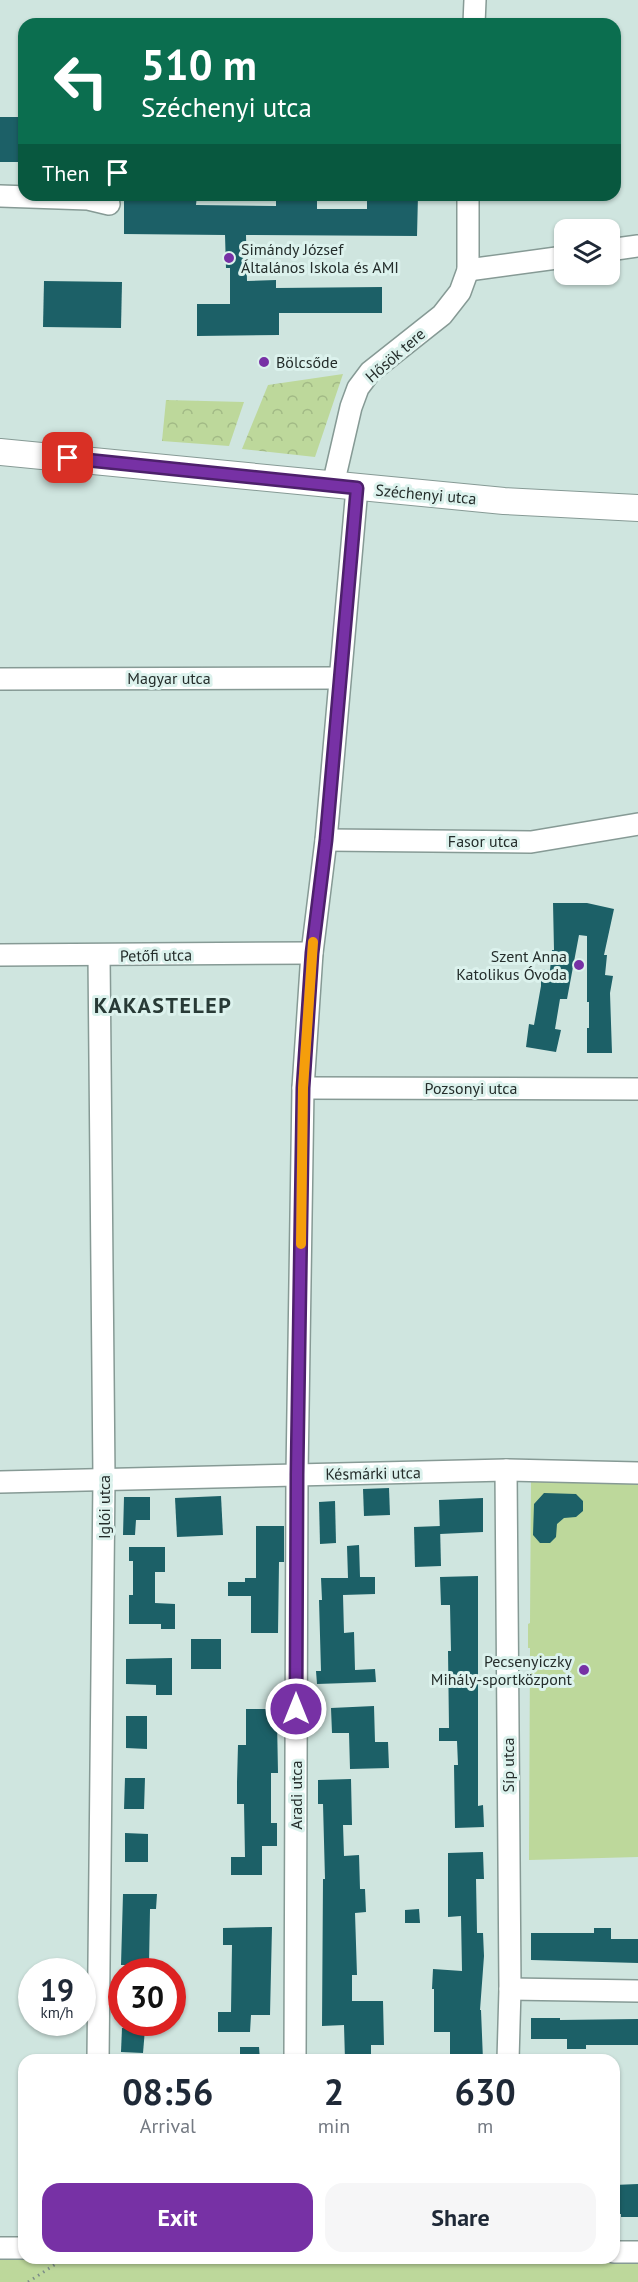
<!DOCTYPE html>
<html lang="en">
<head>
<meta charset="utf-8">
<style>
  body { margin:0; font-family:"PT Sans",sans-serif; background:#f6f6f7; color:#1f2937; height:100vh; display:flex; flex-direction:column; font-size:22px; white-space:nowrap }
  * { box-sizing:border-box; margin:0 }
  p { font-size:20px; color:#747a83 }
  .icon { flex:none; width:33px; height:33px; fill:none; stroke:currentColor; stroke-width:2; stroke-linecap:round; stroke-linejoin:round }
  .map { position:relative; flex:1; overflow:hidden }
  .sheet { position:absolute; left:18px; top:2054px; width:602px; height:210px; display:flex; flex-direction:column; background:#fff; border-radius:18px; box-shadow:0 2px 4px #0004 }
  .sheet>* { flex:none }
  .guide { position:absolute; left:18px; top:18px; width:603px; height:183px; border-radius:18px; box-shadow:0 2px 4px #0004; background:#0b6e4f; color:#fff; overflow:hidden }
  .fabs { position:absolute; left:554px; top:219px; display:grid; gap:12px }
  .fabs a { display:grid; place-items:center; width:66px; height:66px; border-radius:12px; background:#fff; box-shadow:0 2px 4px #0004; font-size:30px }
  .speed { position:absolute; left:18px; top:1958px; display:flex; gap:12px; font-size:30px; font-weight:700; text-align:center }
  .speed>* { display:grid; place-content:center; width:78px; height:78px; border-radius:50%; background:#fff; box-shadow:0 2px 4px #0004; line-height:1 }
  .speed small { font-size:15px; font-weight:400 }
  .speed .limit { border:9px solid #d22; background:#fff; color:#111 }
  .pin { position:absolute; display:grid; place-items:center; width:51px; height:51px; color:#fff; margin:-26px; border-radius:12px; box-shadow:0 3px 9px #0006 }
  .me { position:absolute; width:66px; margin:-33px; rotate:0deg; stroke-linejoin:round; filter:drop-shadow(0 0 4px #0008) }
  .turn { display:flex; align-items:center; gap:21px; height:126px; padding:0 24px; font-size:27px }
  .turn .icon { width:78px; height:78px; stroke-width:2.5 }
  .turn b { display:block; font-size:42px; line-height:51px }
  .then { display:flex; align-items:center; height:57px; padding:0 24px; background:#0003; gap:12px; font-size:22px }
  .eta { display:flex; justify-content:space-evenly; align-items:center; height:102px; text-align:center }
  .eta b { font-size:36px; font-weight:700; line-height:42px }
  .cta { display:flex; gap:12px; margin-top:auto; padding:12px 24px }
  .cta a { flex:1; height:69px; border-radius:18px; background:#7731a5; color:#fff; font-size:24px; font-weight:700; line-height:69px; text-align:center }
  .cta a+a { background:#f6f6f7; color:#1f2937 }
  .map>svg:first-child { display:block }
  .grass { fill:#bdd89b }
  .park { fill:url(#park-crowns) }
  .building { fill:#1c6067 }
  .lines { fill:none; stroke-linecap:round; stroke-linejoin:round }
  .minor-casing { stroke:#869a95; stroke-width:24 }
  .major-casing { stroke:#869a95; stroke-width:28 }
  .path { stroke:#7c8c88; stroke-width:3; stroke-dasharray:1.5 4.5; stroke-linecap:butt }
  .minor { stroke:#fff; stroke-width:21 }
  .major { stroke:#fff; stroke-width:26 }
  .route-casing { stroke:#4d206b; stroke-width:15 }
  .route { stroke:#7731a5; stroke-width:10 }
  .slow { stroke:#f59e0b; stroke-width:10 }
  .poi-dot { fill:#7731a5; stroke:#dcf2ed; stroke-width:2 }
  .labels { text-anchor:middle; stroke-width:6; stroke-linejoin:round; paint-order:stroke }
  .poi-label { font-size:16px; fill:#242d2b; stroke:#dcf2ed; text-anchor:start }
  .street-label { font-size:16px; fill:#242d2b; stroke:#dcf2ed }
  .district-label { font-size:22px; font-weight:bold; letter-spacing:1.5px; fill:#283a36; stroke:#dcf2ed }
</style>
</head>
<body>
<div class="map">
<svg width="638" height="2282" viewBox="0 0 638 2282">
  <defs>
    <pattern id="park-crowns" width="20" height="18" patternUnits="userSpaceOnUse" patternTransform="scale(1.5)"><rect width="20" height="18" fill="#bdd89b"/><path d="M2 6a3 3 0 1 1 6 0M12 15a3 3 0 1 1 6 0" fill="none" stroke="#a2ba86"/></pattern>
  </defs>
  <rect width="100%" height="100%" fill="#cfe5df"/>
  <g class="grass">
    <polygon points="531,1481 638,1483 638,1857 529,1860 530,1648 528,1648 528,1624 530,1623"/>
    <polygon points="0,2241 24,2258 565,2258 638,2260 638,2282 0,2282"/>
  </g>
  <g class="park">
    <polygon points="343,374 315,457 242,449 268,385"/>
    <polygon points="166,400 244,402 229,446 162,441"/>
  </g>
  <g class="building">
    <rect x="0" y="117" width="24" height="45"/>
    <polygon points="124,195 197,195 196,205 276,206 276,195 317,195 317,209 367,209 367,195 418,195 417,236 246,235 247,281 276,280 276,288 382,287 382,313 279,313 279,335 197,336 197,304 230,304 230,268 226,268 225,235 124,234"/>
    <polygon points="44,281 122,282 121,328 43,327"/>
    <polygon points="553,903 587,903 614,909 604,955 607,955 605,975 613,976 610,993 612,1053 587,1053 587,1028 589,1028 589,1002 587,1002 587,936 579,935 567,999 560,999 555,1029 561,1030 556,1052 526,1047 529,1024 534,1025 541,986 541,969 550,970 552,950 554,950"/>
    <polygon points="389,1488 390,1515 364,1516 363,1489"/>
    <polygon points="544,1493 576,1494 583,1501 583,1511 576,1517 564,1518 557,1524 556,1537 550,1543 540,1543 533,1535 534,1504"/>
    <polygon points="221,1496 223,1535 177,1537 175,1498"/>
    <polygon points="124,1497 150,1497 150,1520 136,1520 135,1535 123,1535"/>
    <polygon points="483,1498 483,1532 440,1534 439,1500"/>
    <polygon points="335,1501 336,1543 320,1544 319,1502"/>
    <polygon points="256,1526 284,1526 284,1562 279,1562 278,1633 251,1633 251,1596 228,1596 228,1582 245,1582 245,1578 256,1578"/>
    <polygon points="440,1526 441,1566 415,1567 414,1527"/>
    <polygon points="359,1545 360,1577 375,1577 375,1594 343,1595 344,1633 354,1632 355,1670 375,1669 376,1682 317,1684 316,1671 321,1671 319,1600 322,1600 321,1578 348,1578 347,1546"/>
    <polygon points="129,1547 165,1547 165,1572 155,1572 155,1603 175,1604 175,1629 161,1629 161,1624 129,1624 129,1595 133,1595 133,1561 129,1561"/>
    <polygon points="478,1576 478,1806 483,1805 484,1827 455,1828 454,1765 458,1765 457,1741 439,1741 439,1728 449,1728 448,1651 451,1651 450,1605 441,1605 440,1577"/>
    <rect x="191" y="1639" width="30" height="30"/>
    <polygon points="172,1658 172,1695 156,1695 156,1685 126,1684 126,1659"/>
    <polygon points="374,1706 375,1742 388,1742 389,1768 350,1769 349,1733 332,1733 331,1708"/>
    <polygon points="246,1709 270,1709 270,1720 277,1720 278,1773 271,1773 271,1823 277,1823 277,1846 262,1846 262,1875 231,1875 231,1857 245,1857 244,1804 237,1804 237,1782 238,1745 246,1745"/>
    <polygon points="126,1716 147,1716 147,1749 126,1748"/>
    <polygon points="125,1778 145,1778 144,1809 124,1809"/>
    <polygon points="351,1779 352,1825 343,1825 344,1856 359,1855 360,1889 365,1889 366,1912 355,1913 357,1975 352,1975 352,2001 383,2001 384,2045 371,2045 371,2060 345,2060 344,2025 322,2026 323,1879 325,1879 323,1804 318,1804 318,1780"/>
    <polygon points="125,1833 148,1834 148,1862 125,1862"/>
    <polygon points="483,1852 484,1879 476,1879 477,1933 483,1933 484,1956 480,2010 481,2010 483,2060 450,2060 450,2032 434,2032 434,1989 432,1989 433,1969 462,1971 461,1916 448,1917 448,1853"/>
    <polygon points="123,1894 157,1894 156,1909 150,1909 149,1965 121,1965"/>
    <polygon points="419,1909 420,1923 405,1923 405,1910"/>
    <polygon points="272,1927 270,2015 251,2015 250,2032 218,2032 218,2012 231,2012 232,1945 223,1945 223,1928"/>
    <polygon points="594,1928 611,1928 611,1939 638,1939 638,1963 531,1960 531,1933 594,1933"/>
    <polygon points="531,2018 560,2018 560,2020 638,2019 638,2045 586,2045 586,2049 567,2049 567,2039 531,2039"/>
    <polygon points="122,2028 145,2029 143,2053 121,2052"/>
    <polygon points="240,2047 259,2047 260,2060 240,2060"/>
    <polygon points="638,2184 638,2217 621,2217 621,2214 614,2214 614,2185"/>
  </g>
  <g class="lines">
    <defs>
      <g id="minor">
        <polyline points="474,24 475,0"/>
        <polyline points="0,196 88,199 109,204"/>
        <polyline points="609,250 638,246"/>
        <polyline points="468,270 564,257"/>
        <polyline points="333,485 351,407 358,388 370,372 442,315 460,292 468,270 468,195"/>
        <polyline points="0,679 339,678"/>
        <polyline points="326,840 531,842 638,824"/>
        <polyline points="0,955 312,953"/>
        <polyline points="303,1088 638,1089"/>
        <polyline points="506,1470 510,1989 508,2060"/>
        <polyline points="0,1482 506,1470 638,1473"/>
        <polyline points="510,1989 638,1991"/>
        <polyline points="98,2060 104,1478 99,955"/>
        <polyline points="295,2060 297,1475 303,1088 312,953 326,840 357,488"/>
        <polyline points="0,2248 24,2248"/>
        <polyline points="614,2252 638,2252"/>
      </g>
      <polyline id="major" points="0,452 504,501 638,508"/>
    </defs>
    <use href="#minor" class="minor-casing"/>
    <use href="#major" class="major-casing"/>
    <polyline class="path" points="28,2282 65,2258"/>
    <use href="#minor" class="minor"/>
    <use href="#major" class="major"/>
  </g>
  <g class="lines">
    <defs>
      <polyline id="route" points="68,458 357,488 326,840 312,953 303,1088 297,1475 296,1709"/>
    </defs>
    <use href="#route" class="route-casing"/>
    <use href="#route" class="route"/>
    <polyline class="slow" points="301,1244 303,1088 313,942"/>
  </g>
  <g class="poi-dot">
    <circle cx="229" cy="258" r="6"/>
    <circle cx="264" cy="362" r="6"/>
    <circle cx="579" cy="965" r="6"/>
    <circle cx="584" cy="1670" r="6"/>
  </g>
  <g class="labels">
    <g class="poi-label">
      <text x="241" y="255">Simándy József<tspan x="241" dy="18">Általános Iskola és AMI</tspan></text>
      <text x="276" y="368">Bölcsőde</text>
      <text x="567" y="962" text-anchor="end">Szent Anna<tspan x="567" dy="18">Katolikus Óvoda</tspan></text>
      <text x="572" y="1667" text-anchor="end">Pecsenyiczky<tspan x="572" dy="18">Mihály-sportközpont</tspan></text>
    </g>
    <g class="street-label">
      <text transform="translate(395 355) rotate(-41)" y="6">Hősök tere</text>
      <text transform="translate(426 494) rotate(5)" y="6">Széchenyi utca</text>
      <text x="169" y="684">Magyar utca</text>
      <text x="483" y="847">Fasor utca</text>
      <text transform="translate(156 955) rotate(-1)" y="6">Petőfi utca</text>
      <text x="471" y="1094">Pozsonyi utca</text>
      <text transform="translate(373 1473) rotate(-1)" y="6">Késmárki utca</text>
      <text transform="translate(104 1507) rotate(-90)" y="6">Iglói utca</text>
      <text transform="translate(508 1765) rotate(-90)" y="6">Síp utca</text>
      <text transform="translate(296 1795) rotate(-90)" y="6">Aradi utca</text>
    </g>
    <g class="district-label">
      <text x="163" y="1013">KAKASTELEP</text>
    </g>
  </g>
</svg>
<div class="fabs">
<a><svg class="icon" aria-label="layers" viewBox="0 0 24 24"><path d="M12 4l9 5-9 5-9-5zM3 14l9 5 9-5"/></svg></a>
</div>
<div class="speed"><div>19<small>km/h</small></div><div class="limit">30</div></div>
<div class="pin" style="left:68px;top:458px;background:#d93025"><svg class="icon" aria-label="arrive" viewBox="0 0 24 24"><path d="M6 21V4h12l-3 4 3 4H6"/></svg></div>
<svg class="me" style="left:296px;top:1709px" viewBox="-20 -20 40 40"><circle r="17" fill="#7731a5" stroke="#fff" stroke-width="3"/><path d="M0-11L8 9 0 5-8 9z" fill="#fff"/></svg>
<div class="guide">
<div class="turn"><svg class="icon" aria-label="left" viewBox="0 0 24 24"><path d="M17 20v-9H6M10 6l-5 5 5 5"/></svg><div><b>510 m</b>Széchenyi utca</div></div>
<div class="then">Then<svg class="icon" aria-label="arrive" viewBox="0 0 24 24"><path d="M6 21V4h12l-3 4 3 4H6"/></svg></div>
</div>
<section class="sheet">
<div class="eta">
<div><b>08:56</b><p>Arrival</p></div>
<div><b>2</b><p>min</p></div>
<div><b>630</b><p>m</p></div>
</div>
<div class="cta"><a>Exit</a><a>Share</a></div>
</section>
</div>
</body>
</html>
